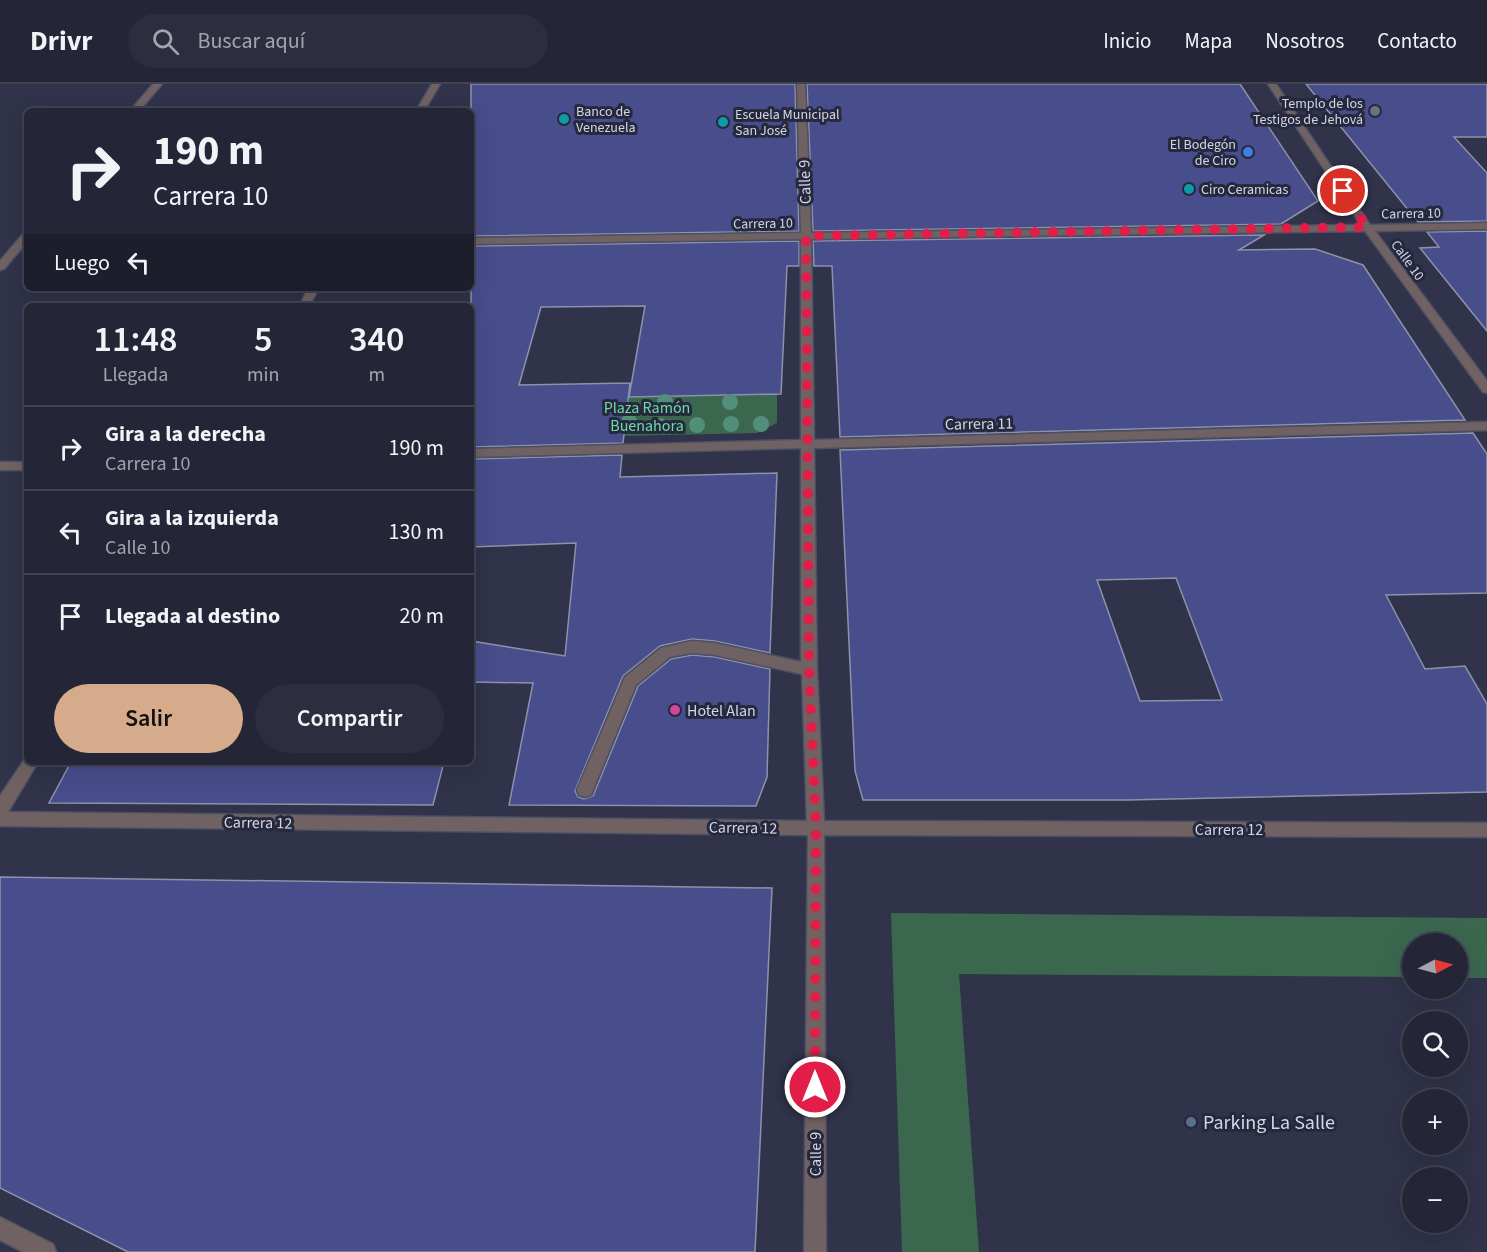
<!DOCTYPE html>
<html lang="es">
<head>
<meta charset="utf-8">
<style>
  body { margin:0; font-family:"Source Sans 3",sans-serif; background:#2c2e3f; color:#f1f3f6; height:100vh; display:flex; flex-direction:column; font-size:22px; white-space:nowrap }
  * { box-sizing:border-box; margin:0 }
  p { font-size:20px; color:#a3a5ad }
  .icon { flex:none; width:33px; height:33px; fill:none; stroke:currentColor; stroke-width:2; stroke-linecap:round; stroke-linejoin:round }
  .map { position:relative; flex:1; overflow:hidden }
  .panel { position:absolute; left:24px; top:219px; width:450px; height:462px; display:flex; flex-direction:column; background:#242637; border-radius:9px; box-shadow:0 6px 24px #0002,0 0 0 2px #414352 }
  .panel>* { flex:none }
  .hud { position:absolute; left:24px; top:24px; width:450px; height:183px; border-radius:9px; box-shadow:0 6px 24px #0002,0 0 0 2px #414352; background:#242637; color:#f1f3f6; overflow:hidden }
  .needle { width:39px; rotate:84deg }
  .tools { position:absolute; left:1402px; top:849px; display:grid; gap:12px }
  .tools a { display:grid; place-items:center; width:66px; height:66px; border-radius:50%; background:#242637; box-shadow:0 6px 24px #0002,0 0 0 2px #414352; font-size:30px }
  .pin { position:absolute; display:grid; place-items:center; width:51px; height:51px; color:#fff; margin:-26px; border:3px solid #fff; border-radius:50%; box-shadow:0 2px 6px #0007 }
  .me { position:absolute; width:66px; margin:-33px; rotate:0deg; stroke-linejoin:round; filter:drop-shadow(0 0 4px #0008) }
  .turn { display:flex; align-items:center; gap:21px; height:126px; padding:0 30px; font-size:27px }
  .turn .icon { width:78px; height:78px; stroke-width:2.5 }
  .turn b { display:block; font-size:42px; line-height:51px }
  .then { display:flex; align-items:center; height:57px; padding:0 30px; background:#0003; gap:12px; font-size:22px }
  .eta { display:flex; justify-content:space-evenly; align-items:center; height:102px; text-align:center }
  .eta b { font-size:36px; font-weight:600; line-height:42px }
  .action { display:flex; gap:12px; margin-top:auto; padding:12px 30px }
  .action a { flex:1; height:69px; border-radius:36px; background:#d6ab8b; color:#111; font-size:24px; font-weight:600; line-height:69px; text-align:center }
  .action a+a { background:#2c2e3f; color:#f1f3f6 }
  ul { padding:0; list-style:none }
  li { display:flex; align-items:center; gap:18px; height:84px; padding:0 30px; border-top:2px solid #414352 }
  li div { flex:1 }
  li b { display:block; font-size:22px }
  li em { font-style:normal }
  header { display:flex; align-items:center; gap:36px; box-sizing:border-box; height:84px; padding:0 30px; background:#242637; border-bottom:2px solid #414352 }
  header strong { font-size:28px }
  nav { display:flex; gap:33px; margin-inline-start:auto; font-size:21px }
  .search { width:420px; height:54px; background:#2c2e3f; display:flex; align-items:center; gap:15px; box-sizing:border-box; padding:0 21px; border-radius:33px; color:#a3a5ad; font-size:22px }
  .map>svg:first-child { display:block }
  .green { fill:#3b674f }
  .building { fill:#484d8b; stroke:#8d92ab; stroke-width:1.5; fill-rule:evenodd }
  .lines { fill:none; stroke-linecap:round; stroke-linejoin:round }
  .minor-casing { stroke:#4d5065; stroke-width:3 }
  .minor { fill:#706262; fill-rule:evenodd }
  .tree { fill:#528f7a }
  .route { stroke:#e11d48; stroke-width:10; stroke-dasharray:0 18 }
  .worship-dot { fill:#6b7280; stroke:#26293e; stroke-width:2 }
  .culture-dot { fill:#0f9aa8; stroke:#26293e; stroke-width:2 }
  .shop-dot { fill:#3f7fe0; stroke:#26293e; stroke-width:2 }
  .hotel-dot { fill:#d1479c; stroke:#26293e; stroke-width:2 }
  .service-dot { fill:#5c6f8a; stroke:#26293e; stroke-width:2 }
  .labels { text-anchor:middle; stroke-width:6; stroke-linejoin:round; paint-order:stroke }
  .far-poi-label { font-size:14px; fill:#d3d6e4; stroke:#26293e; text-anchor:start }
  .far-street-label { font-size:14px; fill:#d3d6e4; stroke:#26293e }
  .street-label { font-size:16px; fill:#d3d6e4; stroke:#26293e }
  .park-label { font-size:16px; fill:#6edba2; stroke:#26293e }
  .poi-label { font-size:16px; fill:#d3d6e4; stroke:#26293e; text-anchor:start }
  .near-poi-label { font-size:20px; fill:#d3d6e4; stroke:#26293e; text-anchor:start }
</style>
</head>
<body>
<header>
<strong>Drivr</strong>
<div class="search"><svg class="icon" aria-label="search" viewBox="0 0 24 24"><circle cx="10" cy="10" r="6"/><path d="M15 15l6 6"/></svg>Buscar aquí</div>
<nav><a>Inicio</a><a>Mapa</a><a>Nosotros</a><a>Contacto</a></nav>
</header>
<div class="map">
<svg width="1487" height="1168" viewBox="0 0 1487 1168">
  <rect width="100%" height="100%" fill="#303349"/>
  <g class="green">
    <polygon points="777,310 777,339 757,349 624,352 629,313"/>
    <polygon points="891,829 1487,834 1487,894 1458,894 1458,860 1413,860 1413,893 959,890 979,1168 902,1168"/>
  </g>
  <g class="building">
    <polygon points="471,0 795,0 799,147 471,152"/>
    <polygon points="807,0 1240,0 1318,117 1281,140 813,147"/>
    <polygon points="1306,0 1487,0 1487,53 1454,53 1487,89 1487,137 1418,138"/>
    <polygon points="1487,147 1487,247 1420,164 1439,163 1427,148"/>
    <polygon points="1264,151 1239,166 1315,165 1363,181 1465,336 840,353 832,182 814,182 813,157"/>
    <polygon points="799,157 799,182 787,182 781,310 629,313 645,222 541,223 519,301 630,299 623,359 471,363 471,162"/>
    <path d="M1473,349L1487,370V509L1386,511L1425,585L1465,582L1487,620V708L1127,716H863L855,687L840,366ZM1176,494L1222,616L1140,617L1097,496Z"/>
    <polygon points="622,371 620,393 777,389 770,569 715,557 692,555 660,562 623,592 575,707 578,713 584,715 593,712 638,602 671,575 692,571 715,573 770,585 767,693 756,722 509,721 533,599 471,598 471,557 565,572 576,459 471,463 471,375"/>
    <polygon points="71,678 444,678 433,721 49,719"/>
    <polygon points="0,793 772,804 755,1168 128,1168 0,1104"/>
  </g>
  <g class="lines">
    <defs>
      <g id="minor">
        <polygon points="153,0 162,0 139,27 130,27"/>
        <polygon points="432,0 440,0 424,27 416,27"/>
        <polygon points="797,0 805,0 811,149 1361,141 1268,0 1276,0 1370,141 1487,139 1487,145 1375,147 1487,297 1487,309 1483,308 1365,147 811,155 814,356 1487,338 1487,346 814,364 817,586 824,737 1487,739 1487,753 824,751 826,1168 804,1168 808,751 0,742 0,712 27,672 27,678 38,678 8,728 807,737 802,590 715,571 692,569 670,573 636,601 591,711 585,713 579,711 577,706 625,593 661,564 692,557 715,559 801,578 801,364 471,373 471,365 801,356 801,155 471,160 471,154 801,149"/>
        <polygon points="27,149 27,158 4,185 0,186 0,177 23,150"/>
        <polygon points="309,204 319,204 309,222 299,222"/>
        <rect x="0" y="378" width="27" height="8"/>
        <polygon points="0,1133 53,1160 56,1168 23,1168 0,1156"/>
      </g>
    </defs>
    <use href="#minor" class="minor-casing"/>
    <use href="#minor" class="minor"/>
  </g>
  <g class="tree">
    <circle cx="665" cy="318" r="8"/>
    <circle cx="730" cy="318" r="8"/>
    <circle cx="629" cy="338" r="8"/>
    <circle cx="731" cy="340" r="8"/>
    <circle cx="761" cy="340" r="8"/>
    <circle cx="697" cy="341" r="8"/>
    <circle cx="660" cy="342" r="8"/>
  </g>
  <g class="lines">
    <polyline class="route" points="815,1003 816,744 809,586 806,152 1367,143 1343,107"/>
  </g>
  <circle class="worship-dot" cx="1375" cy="27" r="6"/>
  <g class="culture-dot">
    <circle cx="564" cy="35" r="6"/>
    <circle cx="723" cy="38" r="6"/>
    <circle cx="1189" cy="105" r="6"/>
  </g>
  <circle class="shop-dot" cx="1248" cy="68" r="6"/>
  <circle class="hotel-dot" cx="675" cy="626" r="6"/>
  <circle class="service-dot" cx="1191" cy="1038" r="6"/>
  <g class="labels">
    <g class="far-poi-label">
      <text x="1363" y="24" text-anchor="end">Templo de los<tspan x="1363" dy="16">Testigos de Jehová</tspan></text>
      <text x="576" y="32">Banco de<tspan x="576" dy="16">Venezuela</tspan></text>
      <text x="735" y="35">Escuela Municipal<tspan x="735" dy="16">San José</tspan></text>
      <text x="1236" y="65" text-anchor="end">El Bodegón<tspan x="1236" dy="16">de Ciro</tspan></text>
      <text x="1201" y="110">Ciro Ceramicas</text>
    </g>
    <g class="far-street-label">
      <text transform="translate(1411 129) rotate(-1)" y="5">Carrera 10</text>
      <text transform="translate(763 139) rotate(-1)" y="5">Carrera 10</text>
      <text transform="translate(1408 176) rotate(54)" y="5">Calle 10</text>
    </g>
    <g class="street-label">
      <text transform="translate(804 98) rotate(-92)" y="6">Calle 9</text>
      <text transform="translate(979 339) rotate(-1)" y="6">Carrera 11</text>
      <text transform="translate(258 738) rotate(1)" y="6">Carrera 12</text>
      <text transform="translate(743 743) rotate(1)" y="6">Carrera 12</text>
      <text x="1229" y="751">Carrera 12</text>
      <text transform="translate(815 1070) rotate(-90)" y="6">Calle 9</text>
    </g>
    <g class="park-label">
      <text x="647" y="329">Plaza Ramón<tspan x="647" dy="18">Buenahora</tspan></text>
    </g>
    <g class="poi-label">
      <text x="687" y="632">Hotel Alan</text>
    </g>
    <g class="near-poi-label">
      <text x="1203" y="1045">Parking La Salle</text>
    </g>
  </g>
</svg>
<div class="tools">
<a><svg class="needle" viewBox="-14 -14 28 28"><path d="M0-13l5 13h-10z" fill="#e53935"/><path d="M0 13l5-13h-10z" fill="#a3a5ad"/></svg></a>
<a><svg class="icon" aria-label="search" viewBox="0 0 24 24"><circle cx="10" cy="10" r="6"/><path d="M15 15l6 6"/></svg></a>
<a>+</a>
<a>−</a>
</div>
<div class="pin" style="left:1343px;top:107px;background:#d93025"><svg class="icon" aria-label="arrive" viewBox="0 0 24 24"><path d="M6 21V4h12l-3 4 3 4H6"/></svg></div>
<svg class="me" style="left:815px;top:1003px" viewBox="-20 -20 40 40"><circle r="17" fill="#e11d48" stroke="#fff" stroke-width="3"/><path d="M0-11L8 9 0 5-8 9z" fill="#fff"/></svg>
<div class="hud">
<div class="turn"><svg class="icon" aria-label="right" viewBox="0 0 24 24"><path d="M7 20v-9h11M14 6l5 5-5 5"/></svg><div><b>190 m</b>Carrera 10</div></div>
<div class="then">Luego<svg class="icon" aria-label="left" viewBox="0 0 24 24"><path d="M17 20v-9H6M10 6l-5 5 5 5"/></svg></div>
</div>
<section class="panel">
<div class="eta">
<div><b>11:48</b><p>Llegada</p></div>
<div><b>5</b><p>min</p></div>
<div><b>340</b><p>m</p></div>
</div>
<ul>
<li><svg class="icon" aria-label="right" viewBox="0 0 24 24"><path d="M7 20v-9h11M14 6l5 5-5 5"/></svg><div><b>Gira a la derecha</b><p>Carrera 10</p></div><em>190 m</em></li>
<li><svg class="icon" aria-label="left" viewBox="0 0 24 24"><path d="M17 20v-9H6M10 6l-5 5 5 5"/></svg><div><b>Gira a la izquierda</b><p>Calle 10</p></div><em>130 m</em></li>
<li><svg class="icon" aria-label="arrive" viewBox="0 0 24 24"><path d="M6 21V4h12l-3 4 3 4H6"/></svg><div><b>Llegada al destino</b></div><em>20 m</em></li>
</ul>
<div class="action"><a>Salir</a><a>Compartir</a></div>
</section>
</div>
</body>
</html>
